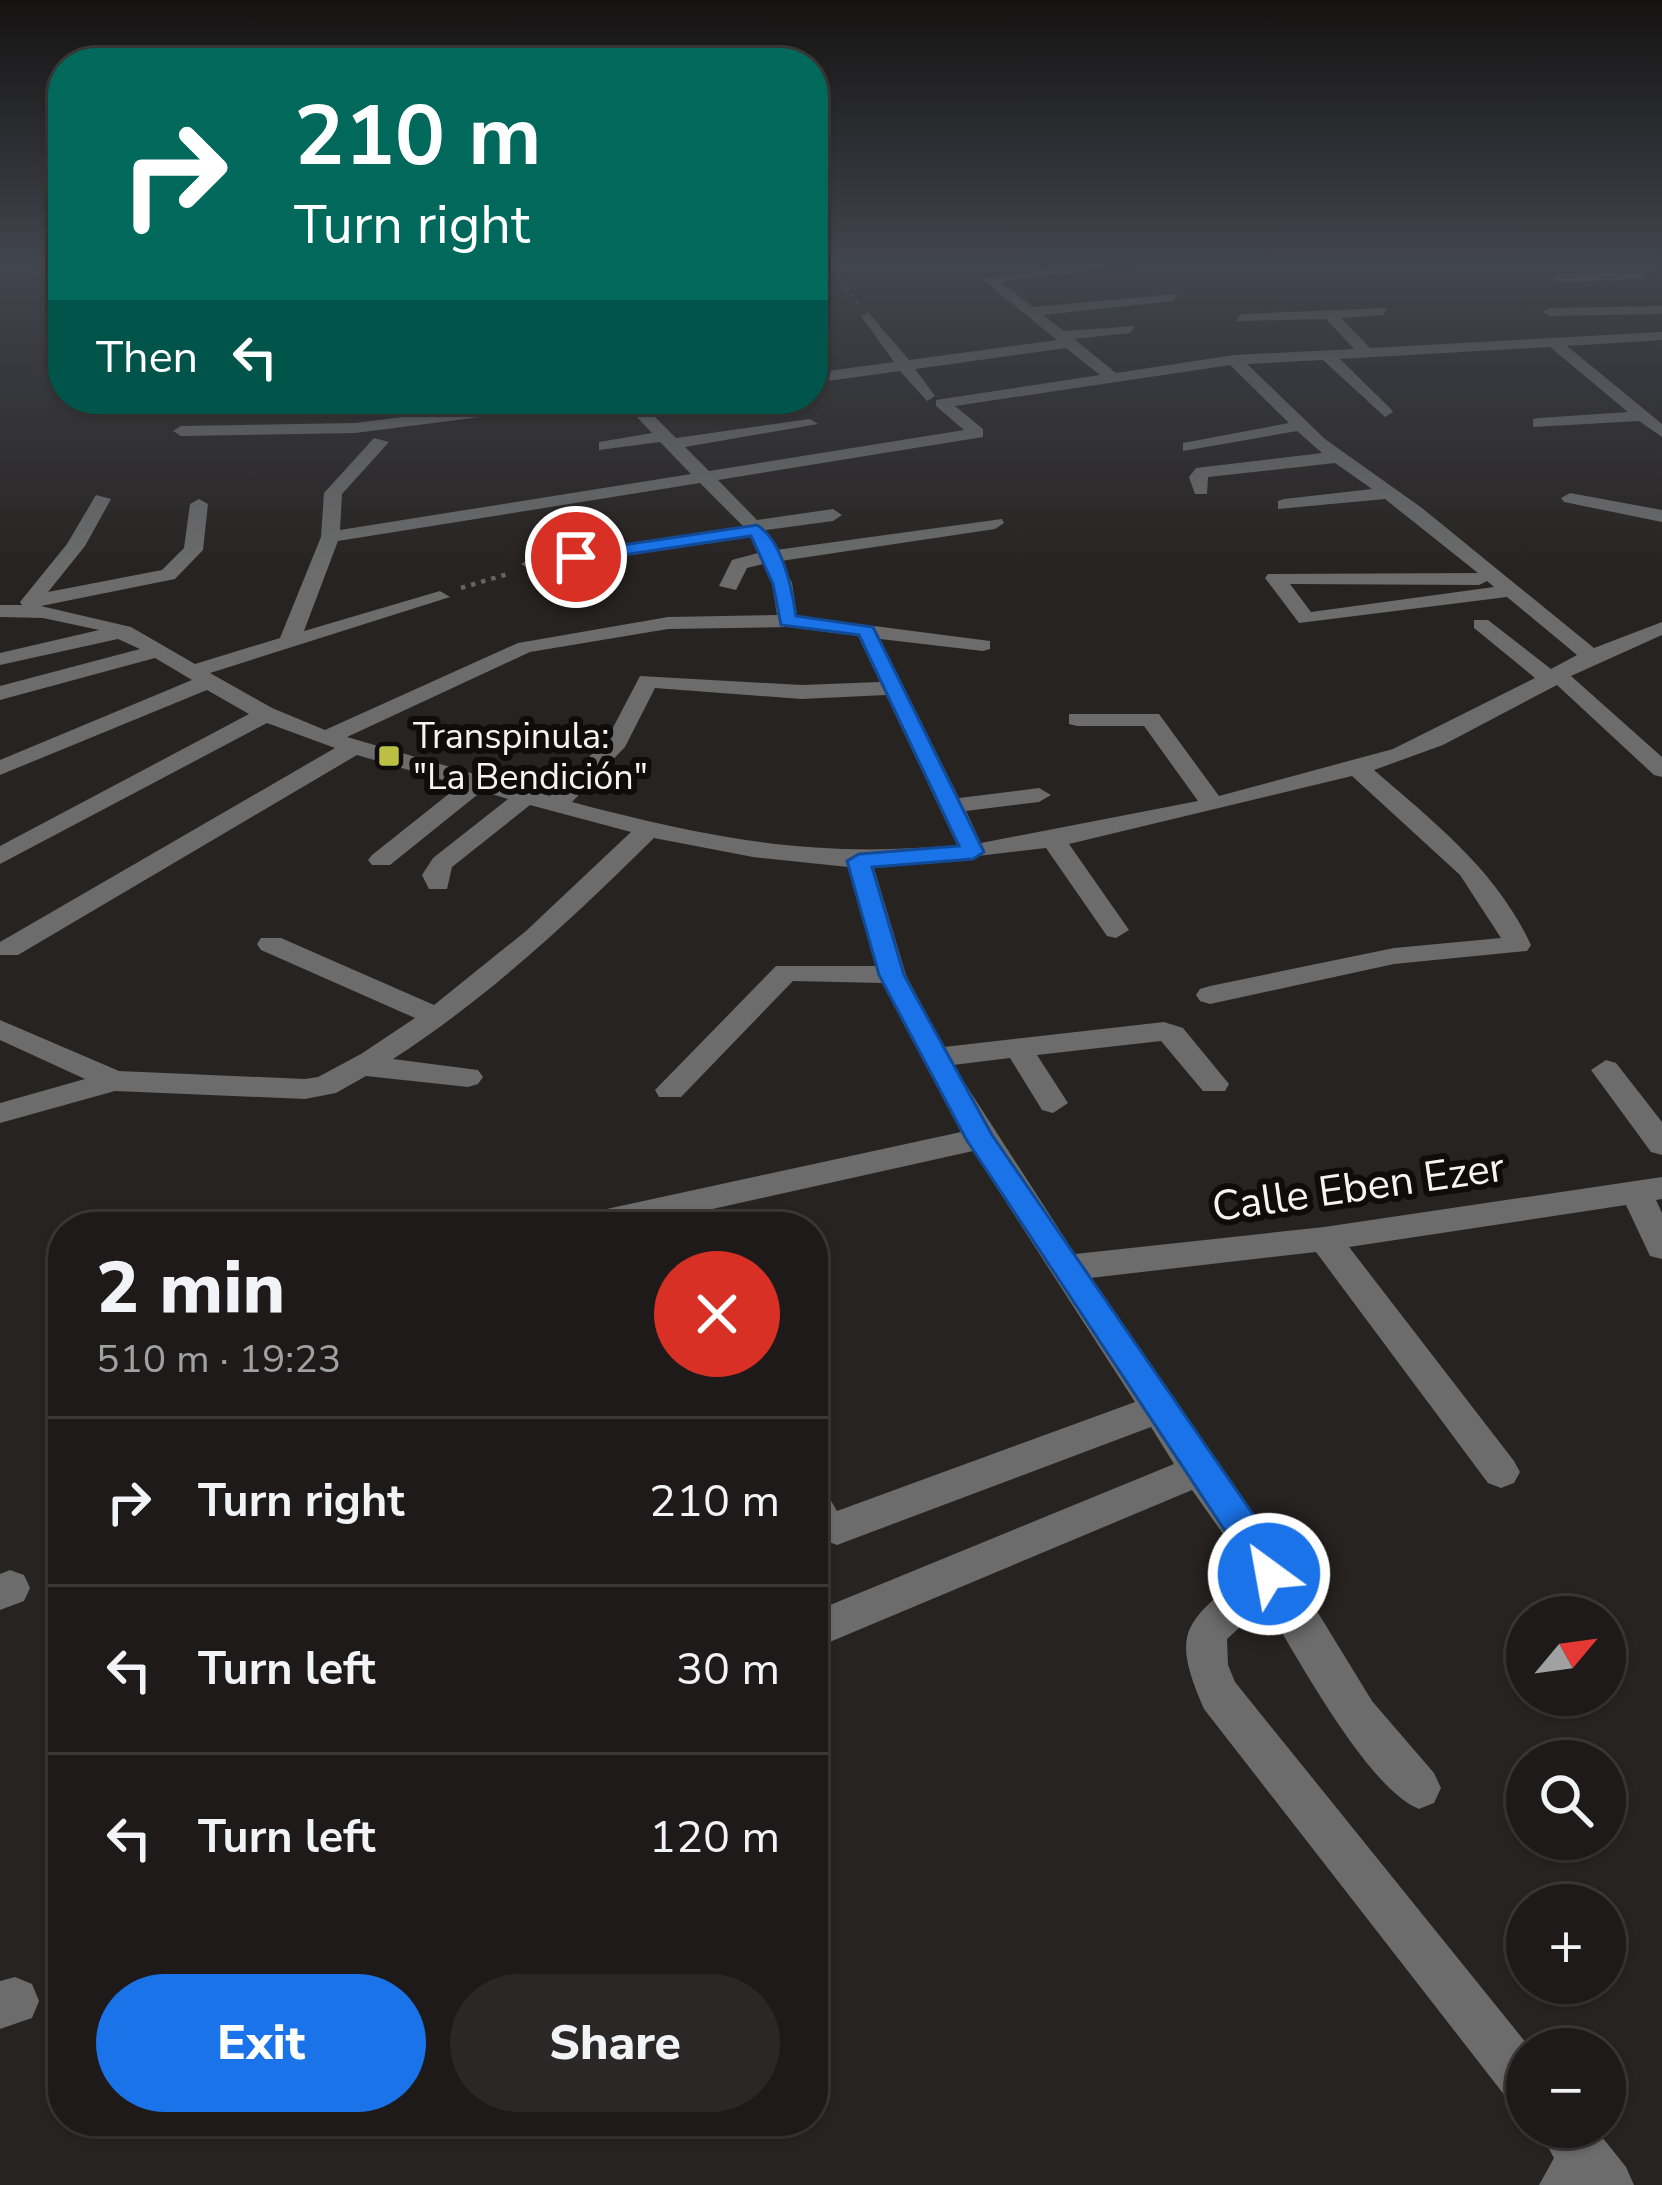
<!DOCTYPE html>
<html lang="en">
<head>
<meta charset="utf-8">
<style>
  body { margin:0; font-family:"Nunito Sans",sans-serif; background:#2a2726; color:#f1f3f6; height:100vh; display:flex; flex-direction:column; font-size:45px; white-space:nowrap }
  * { box-sizing:border-box; margin:0 }
  p { font-size:39px; color:#a0a1a2 }
  .icon { flex:none; width:66px; height:66px; fill:none; stroke:currentColor; stroke-width:2; stroke-linecap:round; stroke-linejoin:round }
  .map { position:relative; flex:1; overflow:hidden }
  .details { position:absolute; left:48px; top:1212px; width:780px; height:924px; display:flex; flex-direction:column; background:#1d1a19; border-radius:48px; box-shadow:0 3px 9px #0004,0 0 0 3px #3b3838 }
  .details>* { flex:none }
  .top-card { position:absolute; left:48px; top:48px; width:780px; height:366px; border-radius:48px; box-shadow:0 3px 9px #0004,0 0 0 3px #3b3838; background:#00695c; color:#fff; overflow:hidden }
  .needle { width:78px; rotate:61deg }
  .fabs { position:absolute; left:1506px; top:1596px; display:grid; gap:24px }
  .fabs a { display:grid; place-items:center; width:120px; height:120px; border-radius:50%; background:#1d1a19; box-shadow:0 3px 9px #0004,0 0 0 3px #3b3838; font-size:60px }
  .pin { position:absolute; display:grid; place-items:center; width:102px; height:102px; color:#fff; margin:-51px; border:6px solid #fff; border-radius:50%; box-shadow:0 3px 12px #0007 }
  .me { position:absolute; width:132px; margin:-66px; rotate:328deg; stroke-linejoin:round; filter:drop-shadow(0 0 9px #0008) }
  .turn { display:flex; align-items:center; gap:42px; height:252px; padding:0 48px; font-size:54px }
  .turn .icon { width:156px; height:156px; stroke-width:2.5 }
  .turn b { display:block; font-size:84px; line-height:102px }
  .then { display:flex; align-items:center; height:114px; padding:0 48px; background:#0003; gap:24px; font-size:45px }
  .round { display:grid; place-items:center; flex:none; width:126px; height:126px; border-radius:63px; background:#2a2726 }
  .headline { display:flex; align-items:center; justify-content:space-between; height:204px; padding:0 48px }
  h1 { font-size:72px; font-weight:800; line-height:90px }
  .action { display:flex; gap:24px; margin-top:auto; padding:24px 48px }
  .action a { flex:1; height:138px; border-radius:72px; background:#1a73e8; color:#fff; font-size:48px; font-weight:800; line-height:138px; text-align:center }
  .action a+a { background:#2a2726; color:#f1f3f6 }
  ul { padding:0; list-style:none }
  li { display:flex; align-items:center; gap:36px; height:168px; padding:0 48px; border-top:3px solid #3b3838 }
  li div { flex:1 }
  li b { display:block; font-size:45px }
  li em { font-style:normal }
  .map>svg:first-child { display:block }
  .lines { fill:none; stroke-linecap:round; stroke-linejoin:round }
  .path-far1 { stroke:#666361; stroke-width:3; stroke-dasharray:3 4.5; stroke-linecap:butt }
  .path { stroke:#666361; stroke-width:4.5; stroke-dasharray:4.5 6; stroke-linecap:butt }
  .minor { fill:#6b6c6b; fill-rule:evenodd }
  .route { fill:#1a73e8; stroke:#114b97; stroke-width:3 }
  .poi-dot { fill:#bbc045; stroke:#0f0d0c; stroke-width:4.5 }
  .labels { text-anchor:middle; stroke-width:12; stroke-linejoin:round; paint-order:stroke }
  .far-poi-label { font-size:36px; fill:#f6f4f2; stroke:#0f0d0c; text-anchor:start }
  .street-label { font-size:42px; fill:#f6f4f2; stroke:#0f0d0c }
</style>
</head>
<body>
<div class="map">
<svg width="1662" height="2185" viewBox="0 0 1662 2185">
  <rect width="100%" height="100%" fill="#272321"/>
  <g class="lines">
    <polyline class="path-far1" points="829,264 858,303"/>
    <polyline class="path" points="461,588 511,573"/>
    <g class="minor">
      <path d="M1089,264H1139L1001,282L1033,307L1178,294L1173,301L1043,315L1064,331L1135,326L1130,333L1074,339L1116,373L1234,355L1354,349L1326,319L1236,321L1241,314L1388,308L1383,315L1341,318L1370,348L1662,332V340L1567,346L1662,424V437L1639,421L1533,427V419L1539,418L1628,412L1550,347L1340,359L1391,409L1393,412L1385,417L1323,360L1247,364L1325,439L1422,508L1594,648L1662,622V635L1571,676L1662,757V777L1654,775L1557,685L1443,745L1374,770C1435,823 1496,870 1531,945L1527,951L1394,964L1210,1004L1200,1001L1196,995L1200,989L1210,986L1394,948L1501,938L1460,875L1352,776L1069,844L1129,930L1116,938L1107,936L1046,848L874,868L906,975L944,1047L1164,1022L1183,1028L1229,1084L1225,1091H1203L1161,1041L1037,1055L1068,1103L1053,1113L1042,1110L1010,1058L953,1065L1075,1254L1324,1227L1662,1177V1199L1656,1200L1662,1213V1259L1650,1256L1626,1205L1349,1247L1514,1461L1520,1472L1514,1483L1501,1488L1488,1483L1316,1252L1090,1278L1282,1554L1372,1701L1434,1773L1441,1788L1434,1803L1419,1809C1367,1788 1296,1655 1265,1604L1227,1639L1228,1665L1235,1682L1531,2049H1527V2108L1509,2101L1204,1709C1168,1627 1188,1623 1248,1569L1192,1490L813,1649V1612L1174,1464L1151,1427L837,1545L813,1536V1489L827,1494L837,1511L1135,1402L973,1151L632,1227H563L567,1219L579,1215L961,1132L882,983L793,981L681,1097H659L655,1090L776,966H876L848,867L753,857L654,838C572,919 489,997 393,1059L478,1070L483,1077L478,1084L468,1087L366,1076L336,1093L305,1099L115,1091L0,1123V1103L85,1079L0,1040V1020L119,1071L305,1079L318,1077L361,1054L415,1018L261,950L257,944L261,938H281L434,1005L526,931L631,832L530,805L452,867L447,889H429L422,875L433,858L508,799L482,791L390,865H372L368,860L372,855L460,785L357,755L18,955H0V942L335,748L267,723L0,864V846L249,714L207,690L0,775V760L192,680L155,658L0,700V686L140,649L118,639L0,665V653L99,630L43,618L0,617V605H22L20,602L67,544L96,495L111,499L85,546L48,592L162,570L184,548L190,504L199,499L208,504L203,550L175,579L41,606L131,627L195,664L280,638L321,537L324,493L374,438L389,442L342,494L340,530L691,474L660,442L599,450V442L652,433L620,399H637L676,438L810,419L818,424L685,447L709,471L964,430L936,406V400L1100,375L1066,348L915,369L935,396L927,401L900,371L813,383V373L894,362L861,316L868,312L909,360L1057,340L982,279ZM1230,365L1289,423L1183,443V451L1297,431L1322,453L1196,468L1189,477L1195,494H1207L1208,477L1335,463L1372,489L1284,499L1278,501V509L1385,499L1478,573L1268,574L1265,578L1299,623L1507,597L1577,655L1551,669L1488,620H1474V628L1535,678L1393,749L1219,796L1159,714H1069V724L1077,726H1144L1198,801L981,843L966,811L1039,802L1051,795L1039,788L959,798L880,639L983,651L990,649V641L797,616L792,583L781,561L995,529L1004,523L1002,519L776,550L766,530L833,521L842,515L833,509L757,520L718,480L983,437V429L955,406ZM700,483L743,526L531,558L521,564L531,570L751,537L758,553L732,560L719,586L736,590L747,568L763,564L772,583L777,615L668,617L518,643L325,730L272,708L210,673L450,597L440,591L304,631L338,541ZM1487,581L1494,587L1311,612L1290,584L1479,585ZM788,627L858,636L880,682L802,685L640,676L607,739L550,796L347,737L530,652L668,629ZM655,688L802,699L886,695L957,845C815,859 708,838 572,802L625,747Z"/>
      <polygon points="1644,272 1649,279 1559,282 1552,278 1559,274"/>
      <polygon points="1662,306 1662,314 1549,316 1542,312 1549,308"/>
      <polygon points="544,399 590,399 582,404 355,433 181,436 173,431 181,426 355,423"/>
      <polygon points="739,399 755,399 756,400 748,405"/>
      <polygon points="1570,493 1662,510 1662,522 1564,502 1561,498"/>
      <polygon points="1606,1060 1616,1063 1662,1122 1662,1155 1651,1152 1591,1070"/>
      <polygon points="10,1570 24,1575 30,1588 24,1601 0,1610 0,1574"/>
      <polygon points="15,1977 32,1984 39,2001 32,2018 0,2029 0,1981"/>
      <polygon points="1537,2127 1594,2127 1626,2167 1634,2185 1539,2185 1554,2158"/>
    </g>
  </g>
  <linearGradient id="sky" x2="0" y2="1"><stop stop-color="#151312"/><stop offset="0.46" stop-color="#41454e"/><stop offset="1" stop-color="#41454e" stop-opacity="0"/></linearGradient>
  <rect width="1662" height="570" fill="url(#sky)"/>
  <path class="route" d="M757,525C782,540 792,589 796,616L873,627L984,852L973,859L872,867L904,975L992,1135L1281,1555L1287,1574L1282,1586L1269,1590L1256,1586L1251,1570L966,1139L879,975L847,861L859,854L959,846L859,635L781,625L773,584L751,536L576,562L567,557L576,552Z"/>
  <rect class="poi-dot" x="377" y="744" width="24" height="24" rx="6"/>
  <g class="labels">
    <g class="far-poi-label">
      <text x="413" y="748">Transpinula:<tspan x="413" dy="41">"La Bendición"</tspan></text>
    </g>
    <g class="street-label">
      <text transform="translate(1358 1186) rotate(-8)" y="15">Calle Eben Ezer</text>
    </g>
  </g>
</svg>
<div class="fabs">
<a><svg class="needle" viewBox="-14 -14 28 28"><path d="M0-13l5 13h-10z" fill="#e53935"/><path d="M0 13l5-13h-10z" fill="#a0a1a2"/></svg></a>
<a><svg class="icon" aria-label="search" viewBox="0 0 24 24"><circle cx="10" cy="10" r="6"/><path d="M15 15l6 6"/></svg></a>
<a>+</a>
<a>−</a>
</div>
<div class="pin" style="left:576px;top:557px;background:#d93025"><svg class="icon" aria-label="arrive" viewBox="0 0 24 24"><path d="M6 21V4h12l-3 4 3 4H6"/></svg></div>
<svg class="me" style="left:1269px;top:1574px" viewBox="-20 -20 40 40"><circle r="17" fill="#1a73e8" stroke="#fff" stroke-width="3"/><path d="M0-11L8 9 0 5-8 9z" fill="#fff"/></svg>
<div class="top-card">
<div class="turn"><svg class="icon" aria-label="right" viewBox="0 0 24 24"><path d="M7 20v-9h11M14 6l5 5-5 5"/></svg><div><b>210 m</b>Turn right</div></div>
<div class="then">Then<svg class="icon" aria-label="left" viewBox="0 0 24 24"><path d="M17 20v-9H6M10 6l-5 5 5 5"/></svg></div>
</div>
<section class="details">
<div class="headline"><div><h1>2 min</h1><p>510 m · 19:23</p></div><a class="round" style="background:#d93025;color:#fff"><svg class="icon" aria-label="close" viewBox="0 0 24 24"><path d="M6 6l12 12M18 6L6 18"/></svg></a></div>
<ul>
<li><svg class="icon" aria-label="right" viewBox="0 0 24 24"><path d="M7 20v-9h11M14 6l5 5-5 5"/></svg><div><b>Turn right</b></div><em>210 m</em></li>
<li><svg class="icon" aria-label="left" viewBox="0 0 24 24"><path d="M17 20v-9H6M10 6l-5 5 5 5"/></svg><div><b>Turn left</b></div><em>30 m</em></li>
<li><svg class="icon" aria-label="left" viewBox="0 0 24 24"><path d="M17 20v-9H6M10 6l-5 5 5 5"/></svg><div><b>Turn left</b></div><em>120 m</em></li>
</ul>
<div class="action"><a>Exit</a><a>Share</a></div>
</section>
</div>
</body>
</html>
